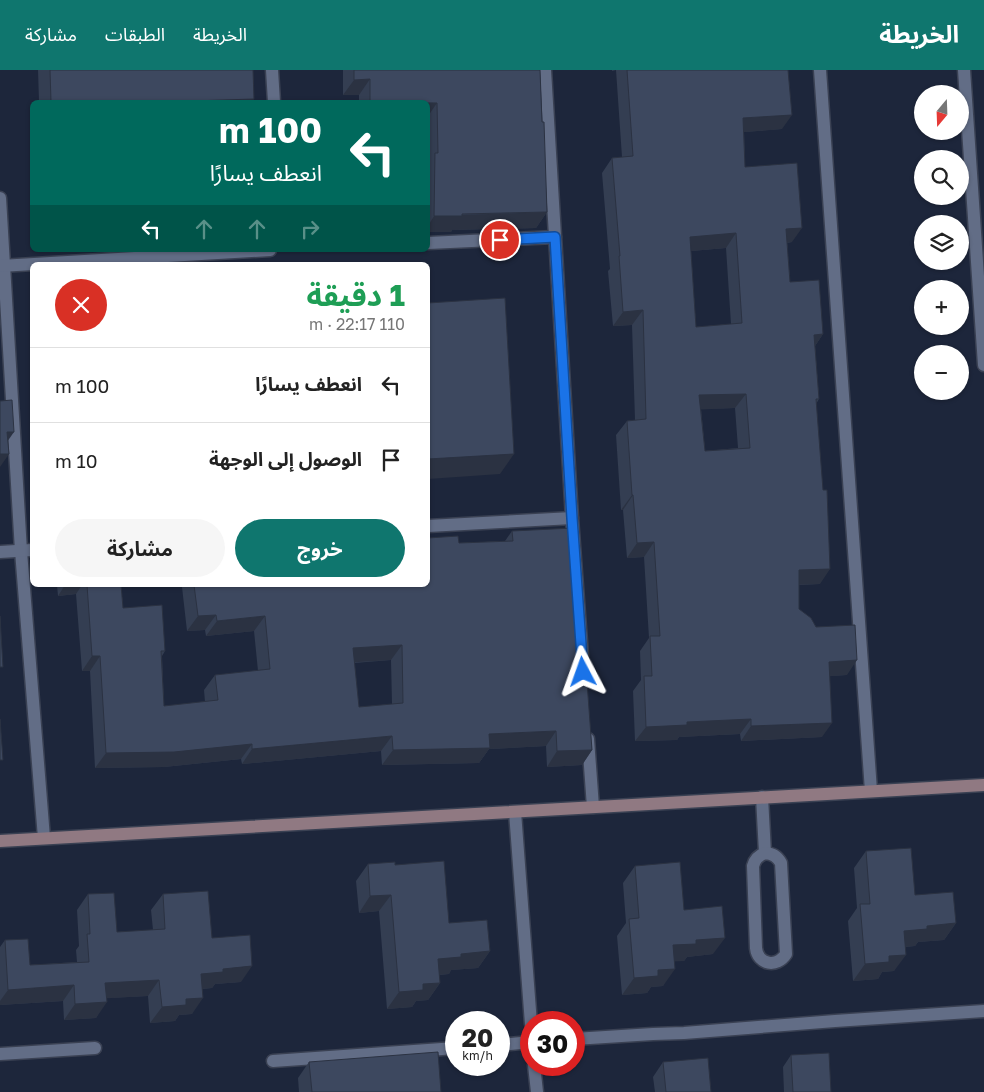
<!DOCTYPE html>
<html lang="ar">
<head>
<meta charset="utf-8">
<style>
  body { margin:0; font-family:"Golos Text","Noto Sans Arabic",sans-serif; background:#f6f6f6; color:#222; direction:rtl; height:100vh; display:flex; flex-direction:column; font-size:19px; white-space:nowrap }
  * { box-sizing:border-box; margin:0 }
  p { font-size:16px; color:#767676 }
  .icon { flex:none; width:28px; height:28px; fill:none; stroke:currentColor; stroke-width:2; stroke-linecap:round; stroke-linejoin:round }
  .map { position:relative; flex:1; overflow:hidden; direction:ltr }
  .panel { position:absolute; left:30px; top:192px; width:400px; height:325px; display:flex; flex-direction:column; background:#fff; border-radius:8px; box-shadow:0 1px 4px #0004; direction:rtl }
  .panel>* { flex:none }
  .banner { position:absolute; left:30px; top:30px; width:400px; height:152px; border-radius:8px; box-shadow:0 1px 4px #0004; direction:rtl; background:#00695c; color:#fff; overflow:hidden }
  .needle { width:32px; rotate:199deg }
  .controls { position:absolute; left:914px; top:15px; display:grid; gap:10px }
  .controls a { display:grid; place-items:center; width:55px; height:55px; border-radius:50%; background:#fff; box-shadow:0 1px 4px #0004; font-size:25px }
  .speed { position:absolute; left:445px; top:941px; display:flex; gap:10px; font-size:25px; font-weight:700; text-align:center }
  .speed>* { display:grid; place-content:center; width:65px; height:65px; border-radius:50%; background:#fff; box-shadow:0 1px 4px #0004; line-height:1 }
  .speed small { font-size:12px; font-weight:400 }
  .speed .limit { border:8px solid #d22; background:#fff; color:#111 }
  .pin { position:absolute; display:grid; place-items:center; width:42px; height:42px; color:#fff; margin:-21px; border:2px solid #fff; border-radius:50%; box-shadow:0 1px 5px #0007 }
  .me { position:absolute; width:55px; margin:-28px; rotate:356deg; stroke-linejoin:round; filter:drop-shadow(0 0 4px #0008) }
  .turn { display:flex; align-items:center; gap:18px; height:105px; padding:0 25px; font-size:22px }
  .turn .icon { width:65px; height:65px; stroke-width:2.5 }
  .turn b { display:block; font-size:35px; line-height:42px }
  .lanes { display:flex; align-items:center; height:48px; padding:0 25px; background:#0003; justify-content:center; gap:25px; direction:ltr }
  .lanes .off { opacity:.35 }
  .round { display:grid; place-items:center; flex:none; width:52px; height:52px; border-radius:26px; background:#f6f6f6 }
  .summary { display:flex; align-items:center; justify-content:space-between; height:85px; padding:0 25px }
  h1 { font-size:30px; font-weight:700; line-height:38px; color:#1e9e55 }
  .primary-button { display:flex; gap:10px; margin-top:auto; padding:10px 25px }
  .primary-button a { flex:1; height:58px; border-radius:30px; background:#0f766e; color:#fff; font-size:20px; font-weight:700; line-height:58px; text-align:center }
  .primary-button a+a { background:#f6f6f6; color:#222 }
  ul { padding:0; list-style:none }
  li { display:flex; align-items:center; gap:15px; height:75px; padding:0 25px; border-top:1px solid #e0e0e0 }
  li div { flex:1 }
  li b { display:block; font-size:19px }
  li em { font-style:normal }
  header { display:flex; align-items:center; gap:30px; box-sizing:border-box; height:70px; padding:0 25px; background:#0f766e; color:#fff }
  header strong { font-size:24px }
  nav { display:flex; gap:28px; margin-inline-start:auto; font-size:18px }
  .map>svg:first-child { display:block }
  .lines { fill:none; stroke-linecap:round; stroke-linejoin:round }
  .street-casing { stroke:#3a4153; stroke-width:15 }
  .secondary-casing { stroke:#3a4153; stroke-width:15 }
  .street { stroke:#626d86; stroke-width:12 }
  .secondary { stroke:#907982; stroke-width:12 }
  .wall { fill:#343e52; fill-rule:evenodd }
  .shaded-wall { fill:#2b3242 }
  .building { fill:#3d485f; stroke:#2b3242; fill-rule:evenodd }
  .route-casing { stroke:#114b97; stroke-width:12 }
  .route { stroke:#1a73e8; stroke-width:9 }
</style>
</head>
<body>
<header>
<strong>الخريطة</strong>
<nav><a>الخريطة</a><a>الطبقات</a><a>مشاركة</a></nav>
</header>
<div class="map">
<svg width="984" height="1022" viewBox="0 0 984 1022">
  <rect width="100%" height="100%" fill="#1d263b"/>
  <g class="lines">
    <defs>
      <g id="street">
        <polyline points="272,0 274,32"/>
        <polyline points="545,0 572,448 582,586"/>
        <polyline points="820,0 871,721"/>
        <polyline points="964,0 984,295"/>
        <polyline points="0,128 21,481 44,768"/>
        <polyline points="428,173 555,167"/>
        <polyline points="0,196 270,180"/>
        <polyline points="428,456 572,448"/>
        <polyline points="0,482 32,480"/>
        <polyline points="588,669 593,737"/>
        <polyline points="762,727 765,783"/>
        <polyline points="515,742 531,954"/>
        <path d="M765,783C773,784 777,786 781,793L786,884C777,898 758,895 756,878L753,796C755,789 758,786 765,783Z"/>
        <polyline points="574,969 653,964 684,963 835,951 984,941"/>
        <polyline points="499,975 531,972"/>
        <polyline points="0,984 95,978"/>
        <polyline points="273,991 456,978"/>
        <polyline points="534,995 537,1022"/>
      </g>
      <polyline id="secondary" points="0,771 984,715"/>
    </defs>
    <use href="#street" class="street-casing"/>
    <use href="#secondary" class="secondary-casing"/>
    <use href="#street" class="street"/>
    <use href="#secondary" class="secondary"/>
  </g>
  <g class="wall">
    <polygon points="38,0 253,0 252,32 39,32"/>
    <polygon points="343,0 540,0 547,142 536,158 452,160 451,162 428,162 428,32 359,32 359,25 343,25"/>
    <path d="M612,0H788L782,59L744,62L745,97L792,172L787,173L790,212L823,264L815,276L819,329L816,334L820,514L799,515V539L847,605L830,606L822,667L741,671L740,664L679,667L677,670L635,671L633,621L641,610L640,581L649,568L644,487L627,488L623,440H621L616,365L627,351L635,350L632,255L613,256L608,201L610,199L602,103L612,88L622,87L616,0L612,1ZM726,178L731,254L696,257L691,181ZM735,338L738,378L705,381L701,339Z"/>
    <path d="M512,461L578,571L592,680L582,695L547,697L546,676L489,679L479,693L382,695L381,681L242,694L241,689L164,697L95,698L90,601H82L76,524L58,526L57,515H121L123,538L165,581L162,586L164,636L205,632L204,620L215,605L258,601L254,561L206,566L205,560L187,561L182,517L184,515H428L459,473L505,471ZM391,590L392,634L359,637L354,593Z"/>
    <polygon points="866,781 915,825 956,853 944,870 918,872 915,876 905,877 894,901 882,902 878,909 853,911 848,851 857,838 854,798"/>
    <polygon points="368,794 395,795 449,853 490,881 478,898 451,900 449,904 439,905 440,913 428,930 416,931 412,937 387,939 379,841 359,843 356,811"/>
    <polygon points="635,796 684,840 713,884 687,887 684,891 674,891 663,916 651,917 647,923 622,925 617,866 626,853 623,813"/>
    <polygon points="88,824 117,862 153,860 151,840 163,824 212,868 241,912 215,914 212,918 202,919 192,944 179,945 175,951 150,953 148,926 107,928 96,948 64,950 63,931 0,935 0,877 5,870 30,895 77,892 76,880 79,876 77,840"/>
    <polygon points="791,985 831,1022 784,1022 783,997"/>
    <polygon points="309,992 441,1022 299,1022 298,1008"/>
    <polygon points="663,992 711,1022 655,1022 653,1007"/>
  </g>
  <g class="shaded-wall">
    <polygon points="370,9 359,25 343,25 354,10"/>
    <polygon points="254,29 252,32 161,32"/>
    <polygon points="428,33 437,33 428,46"/>
    <polygon points="792,45 782,59 733,63 743,48"/>
    <polygon points="547,142 536,158 452,160 451,162 428,162 428,156 434,146"/>
    <polygon points="802,158 792,172 776,174 786,159"/>
    <polygon points="736,163 726,178 680,182 690,167"/>
    <polygon points="643,240 632,255 613,256 623,242"/>
    <polygon points="823,264 813,279 814,265"/>
    <polygon points="746,324 735,338 689,340 699,325"/>
    <polygon points="7,362 14,362 2,379"/>
    <polygon points="0,384 9,384 0,397"/>
    <polygon points="514,384 500,404 428,409 428,389"/>
    <polygon points="632,425 633,425 623,440 621,440"/>
    <polygon points="654,472 644,487 627,488 637,473"/>
    <polygon points="830,499 820,514 789,515 799,500"/>
    <polygon points="65,515 82,515 76,524 58,526"/>
    <polygon points="216,545 205,560 187,561 198,546"/>
    <polygon points="265,546 254,561 206,566 217,551"/>
    <polygon points="402,575 391,590 342,593 353,578"/>
    <polygon points="92,586 100,586 90,601 82,601"/>
    <polygon points="857,590 847,605 819,607 829,592"/>
    <polygon points="751,649 740,664 679,667 677,670 635,671 646,657 687,652"/>
    <polygon points="832,653 822,667 741,671 751,656"/>
    <polygon points="556,661 546,676 489,679 479,693 382,695 393,680 489,664"/>
    <polygon points="392,666 381,681 242,694 252,679"/>
    <polygon points="252,674 241,689 164,697 95,698 106,683"/>
    <polygon points="592,680 582,695 547,697 557,681"/>
    <polygon points="391,825 379,841 359,843 370,826"/>
    <polygon points="956,853 944,870 918,872 915,876 893,878 904,861 927,856"/>
    <polygon points="725,868 713,884 687,887 684,891 661,892 673,875 696,870"/>
    <polygon points="490,881 478,898 451,900 449,904 426,906 438,889 461,884"/>
    <polygon points="906,885 894,901 882,902 878,909 853,911 865,894 889,886"/>
    <polygon points="252,896 241,912 215,914 212,918 190,920 201,904 223,899"/>
    <polygon points="675,899 663,916 651,917 647,923 622,925 634,908 658,900"/>
    <polygon points="159,910 148,926 94,929 105,913"/>
    <polygon points="440,913 428,930 416,931 412,937 387,939 399,922 423,914"/>
    <polygon points="74,915 63,931 0,935 0,931 8,920"/>
    <polygon points="203,928 192,944 179,945 175,951 150,953 162,937 186,929"/>
    <polygon points="107,932 96,948 64,950 75,934"/>
  </g>
  <g class="building">
    <polygon points="50,0 253,0 254,29 161,32 51,32"/>
    <polygon points="354,0 540,0 542,52 544,52 547,142 462,144 462,146 434,146 435,83 438,83 437,33 370,32 370,9 354,10"/>
    <path d="M627,0H788L792,45L743,48L745,97L797,93L802,158L786,159L790,212L819,210L823,264L814,265L819,329H816L823,420H827L830,499L799,500V539L811,548L816,557L855,555L857,590L829,592L832,653L751,656V649L687,652V655L646,657L644,606H652L650,566H660L654,472L637,473L633,425H632L627,351L646,349L643,240L623,242L619,186H620L612,88L633,86ZM736,163L742,253L696,257L690,167ZM746,324L750,378L705,381L699,325Z"/>
    <polygon points="505,228 514,384 428,389 428,233"/>
    <polygon points="12,330 14,362 7,362 9,384 0,384 0,331"/>
    <path d="M573,458L578,571H584L592,680L557,681L556,661L489,664L490,678L393,680L392,666L252,679V674L174,682L106,683L100,586H92L87,515H121L123,538L162,535L165,581H161L164,636L218,630L215,605L270,599L265,546L217,551L216,545L198,546L194,515H428V468L458,466L459,473L513,471L512,461ZM402,575L403,633L359,637L353,578Z"/>
    <polygon points="0,546 3,597 0,597"/>
    <polygon points="0,649 3,690 0,690"/>
    <polygon points="911,778 915,825 953,822 956,853 927,856 927,859 904,861 906,885 889,886 889,892 865,894 860,834 870,834 866,781"/>
    <polygon points="444,791 449,853 487,850 490,881 461,884 461,887 438,889 440,913 423,914 423,920 399,922 391,825 370,826 368,794 395,792 395,795"/>
    <polygon points="680,792 684,840 722,836 725,868 696,870 696,874 673,875 675,899 658,900 658,906 634,908 629,849 639,848 635,796"/>
    <polygon points="208,821 212,868 250,865 252,896 223,899 223,902 201,904 203,928 186,929 186,935 162,937 159,910 105,913 107,932 75,934 74,915 8,920 5,870 28,869 30,895 89,892 87,864 90,864 88,824 114,823 117,862 165,859 163,824"/>
    <polygon points="438,982 441,1022 312,1022 309,992"/>
    <polygon points="829,983 831,1022 793,1022 791,985"/>
    <polygon points="708,988 711,1022 666,1022 663,992"/>
  </g>
  <g class="lines">
    <defs>
      <polyline id="route" points="500,170 555,167 572,448 583,602"/>
    </defs>
    <use href="#route" class="route-casing"/>
    <use href="#route" class="route"/>
  </g>
</svg>
<div class="controls">
<a><svg class="needle" viewBox="-14 -14 28 28"><path d="M0-13l5 13h-10z" fill="#e53935"/><path d="M0 13l5-13h-10z" fill="#767676"/></svg></a>
<a><svg class="icon" aria-label="search" viewBox="0 0 24 24"><circle cx="10" cy="10" r="6"/><path d="M15 15l6 6"/></svg></a>
<a><svg class="icon" aria-label="layers" viewBox="0 0 24 24"><path d="M12 4l9 5-9 5-9-5zM3 14l9 5 9-5"/></svg></a>
<a>+</a>
<a>−</a>
</div>
<div class="speed"><div>20<small>km/h</small></div><div class="limit">30</div></div>
<div class="pin" style="left:500px;top:170px;background:#d93025"><svg class="icon" aria-label="arrive" viewBox="0 0 24 24"><path d="M6 21V4h12l-3 4 3 4H6"/></svg></div>
<svg class="me" style="left:583px;top:602px" viewBox="-20 -20 40 40"><path d="M0-17L14 15 0 8-14 15z" fill="#1a73e8" stroke="#fff" stroke-width="4"/></svg>
<div class="banner">
<div class="turn"><svg class="icon" aria-label="left" viewBox="0 0 24 24"><path d="M17 20v-9H6M10 6l-5 5 5 5"/></svg><div><b>100 m</b>انعطف يسارًا</div></div>
<div class="lanes"><svg class="icon" aria-label="left" viewBox="0 0 24 24"><path d="M17 20v-9H6M10 6l-5 5 5 5"/></svg><svg class="icon off" aria-label="ahead" viewBox="0 0 24 24"><path d="M12 20V5M6 11l6-6 6 6"/></svg><svg class="icon off" aria-label="ahead" viewBox="0 0 24 24"><path d="M12 20V5M6 11l6-6 6 6"/></svg><svg class="icon off" aria-label="right" viewBox="0 0 24 24"><path d="M7 20v-9h11M14 6l5 5-5 5"/></svg></div>
</div>
<section class="panel">
<div class="summary"><div><h1>1 دقيقة</h1><p>110 m · 22:17</p></div><a class="round" style="background:#d93025;color:#fff"><svg class="icon" aria-label="close" viewBox="0 0 24 24"><path d="M6 6l12 12M18 6L6 18"/></svg></a></div>
<ul>
<li><svg class="icon" aria-label="left" viewBox="0 0 24 24"><path d="M17 20v-9H6M10 6l-5 5 5 5"/></svg><div><b>انعطف يسارًا</b></div><em>100 m</em></li>
<li><svg class="icon" aria-label="arrive" viewBox="0 0 24 24"><path d="M6 21V4h12l-3 4 3 4H6"/></svg><div><b>الوصول إلى الوجهة</b></div><em>10 m</em></li>
</ul>
<div class="primary-button"><a>خروج</a><a>مشاركة</a></div>
</section>
</div>
</body>
</html>
